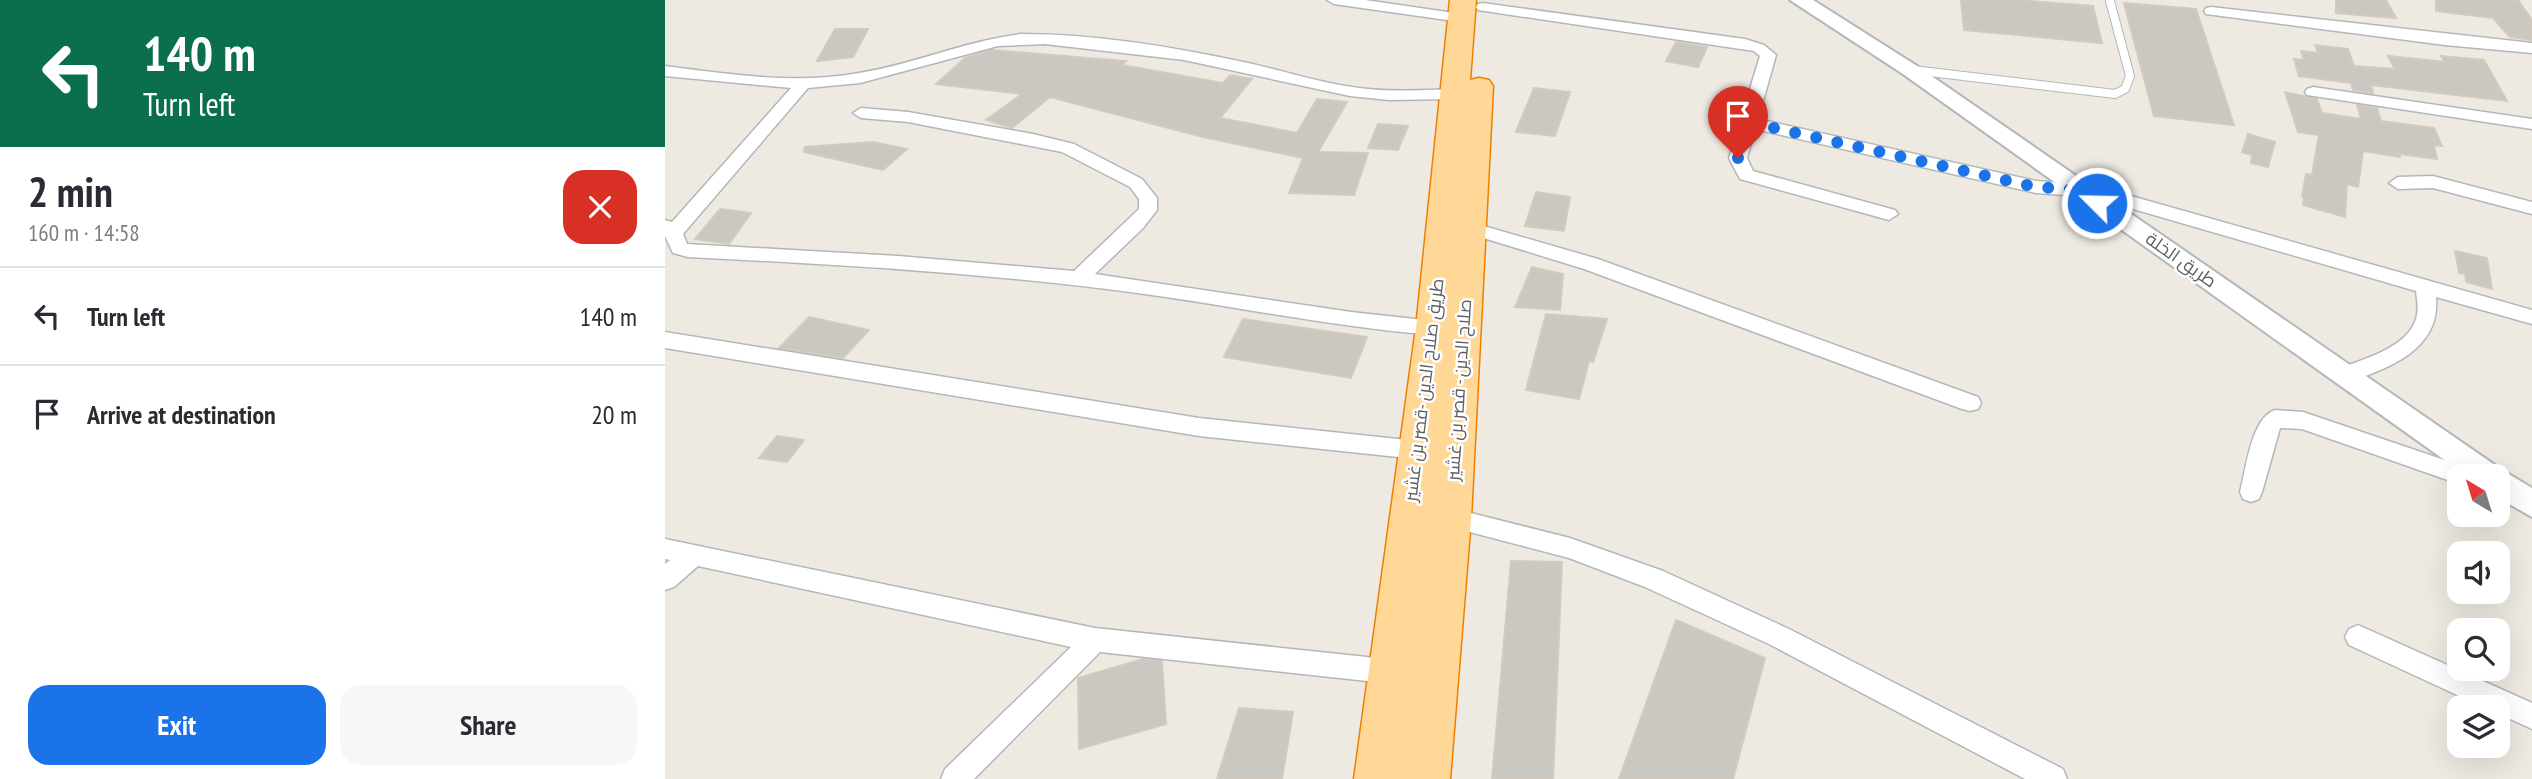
<!DOCTYPE html>
<html lang="en">
<head>
<meta charset="utf-8">
<style>
  body { margin:0; font-family:"PT Sans Narrow",Cairo,sans-serif; background:#f7f7f7; color:#2b2b33; height:100vh; display:flex; flex-direction:column; font-size:26px; white-space:nowrap }
  * { box-sizing:border-box; margin:0 }
  p { font-size:23px; color:#7c7c81 }
  .icon { flex:none; width:38px; height:38px; fill:none; stroke:currentColor; stroke-width:2; stroke-linecap:round; stroke-linejoin:round }
  .map { position:relative; flex:1; overflow:hidden }
  .panel { display:flex; flex-direction:column; background:#fff; width:665px }
  .panel>* { flex:none }
  .top-card { background:#0b6e4f; color:#fff; overflow:hidden }
  .needle { width:46px; rotate:322deg }
  .fabs { position:absolute; left:1782px; top:464px; display:grid; gap:14px }
  .fabs a { display:grid; place-items:center; width:63px; height:63px; border-radius:14px; background:#fff; box-shadow:0 7px 28px #0002; font-size:35px }
  .pin { position:absolute; display:grid; place-items:center; width:60px; height:60px; color:#fff; margin:-72px -30px; border-radius:50% 50% 50% 0; rotate:-45deg; box-shadow:0 0 7px #0007 }
  .pin .icon { rotate:45deg }
  .me { position:absolute; width:77px; margin:-38px; rotate:293deg; stroke-linejoin:round; filter:drop-shadow(0 0 5px #0008) }
  .turn { display:flex; align-items:center; gap:24px; height:147px; padding:0 28px; font-size:32px }
  .turn .icon { width:91px; height:91px; stroke-width:2.5 }
  .turn b { display:block; font-size:49px; line-height:60px }
  .round { display:grid; place-items:center; flex:none; width:74px; height:74px; border-radius:21px; background:#f7f7f7 }
  .headline { display:flex; align-items:center; justify-content:space-between; height:119px; padding:0 28px }
  h1 { font-size:42px; font-weight:600; line-height:52px }
  .action { display:flex; gap:14px; margin-top:auto; padding:14px 28px }
  .action a { flex:1; height:80px; border-radius:21px; background:#1a73e8; color:#fff; font-size:28px; font-weight:600; line-height:80px; text-align:center }
  .action a+a { background:#f7f7f7; color:#2b2b33 }
  ul { padding:0; list-style:none }
  li { display:flex; align-items:center; gap:21px; height:98px; padding:0 28px; border-top:2px solid #e1e1e2 }
  li div { flex:1 }
  li b { display:block; font-size:26px }
  li em { font-style:normal }
  main { display:flex; flex:1; min-height:0 }
  .map>svg:first-child { display:block }
  .building { fill:#cbc7c1; stroke:#d3cac0; stroke-width:2 }
  .lines { fill:none; stroke-linecap:round; stroke-linejoin:round }
  .service-casing { stroke:#b3b7ba; stroke-width:10 }
  .minor-casing { stroke:#b3b7ba; stroke-width:3 }
  .tertiary-casing { stroke:#b3b7ba; stroke-width:4 }
  .trunk-casing { stroke:#f07f00; stroke-width:3 }
  .service { stroke:#fff; stroke-width:8 }
  .minor { fill:#fff; fill-rule:evenodd }
  .tertiary { fill:#fff; fill-rule:evenodd }
  .trunk { fill:#ffd897; fill-rule:evenodd }
  .route { stroke:#1a73e8; stroke-width:12; stroke-dasharray:0 21.6 }
  .labels { text-anchor:middle; stroke-width:5; stroke-linejoin:round; paint-order:stroke }
  .street-label { font-size:18px; fill:#5b6064; stroke:#fff }
</style>
</head>
<body>
<main>
<section class="panel">
<div class="top-card">
<div class="turn"><svg class="icon" aria-label="left" viewBox="0 0 24 24"><path d="M17 20v-9H6M10 6l-5 5 5 5"/></svg><div><b>140 m</b>Turn left</div></div>
</div>
<div class="headline"><div><h1>2 min</h1><p>160 m · 14:58</p></div><a class="round" style="background:#d93025;color:#fff"><svg class="icon" aria-label="close" viewBox="0 0 24 24"><path d="M6 6l12 12M18 6L6 18"/></svg></a></div>
<ul>
<li><svg class="icon" aria-label="left" viewBox="0 0 24 24"><path d="M17 20v-9H6M10 6l-5 5 5 5"/></svg><div><b>Turn left</b></div><em>140 m</em></li>
<li><svg class="icon" aria-label="arrive" viewBox="0 0 24 24"><path d="M6 21V4h12l-3 4 3 4H6"/></svg><div><b>Arrive at destination</b></div><em>20 m</em></li>
</ul>
<div class="action"><a>Exit</a><a>Share</a></div>
</section>
<div class="map">
<svg width="1867" height="779" viewBox="0 0 1867 779">
  <rect width="100%" height="100%" fill="#eeeae2"/>
  <g class="building">
    <polygon points="1296,0 1352,0 1428,6 1437,43 1299,30"/>
    <polygon points="1671,0 1721,0 1731,18 1671,13"/>
    <polygon points="1771,0 1853,0 1867,20 1867,40 1845,37 1828,18 1771,11"/>
    <polygon points="1459,3 1531,9 1569,125 1489,116"/>
    <polygon points="170,29 203,29 188,57 152,61"/>
    <polygon points="1011,42 1042,47 1033,67 1001,61"/>
    <polygon points="1650,45 1683,49 1689,66 1730,69 1723,56 1780,62 1776,56 1819,60 1842,101 1706,85 1708,93 1688,90 1686,83 1634,76 1629,59 1639,60 1636,51 1653,53"/>
    <polygon points="327,50 461,61 457,65 558,83 565,75 587,79 555,118 632,133 652,99 682,102 653,152 703,153 689,195 624,193 638,158 538,137 385,97 347,128 321,120 357,94 271,84 300,58"/>
    <polygon points="869,88 905,92 890,136 851,132"/>
    <polygon points="1620,92 1652,99 1657,113 1696,119 1692,105 1712,108 1716,121 1769,128 1777,146 1769,145 1772,159 1734,154 1735,157 1698,151 1693,187 1682,184 1680,217 1638,205 1639,196 1637,196 1641,174 1647,175 1654,135 1633,132"/>
    <polygon points="713,124 743,126 733,150 703,148"/>
    <polygon points="1583,134 1610,142 1603,167 1586,163 1587,155 1577,152"/>
    <polygon points="208,142 242,149 218,170 139,152 140,147"/>
    <polygon points="871,192 905,197 899,231 860,226"/>
    <polygon points="55,209 86,213 64,244 30,239"/>
    <polygon points="1790,251 1822,258 1827,289 1801,282 1800,274 1794,273"/>
    <polygon points="867,267 898,274 895,310 850,307"/>
    <polygon points="881,314 942,319 928,362 924,361 914,399 861,390"/>
    <polygon points="144,317 204,330 178,358 114,348"/>
    <polygon points="578,319 702,337 686,378 559,357"/>
    <polygon points="112,436 139,440 122,462 94,458"/>
    <polygon points="846,561 897,562 888,779 827,779"/>
    <polygon points="1011,620 1100,658 1068,779 954,779"/>
    <polygon points="478,659 497,661 501,724 414,749 413,678"/>
    <polygon points="574,708 628,712 617,779 552,779"/>
  </g>
  <g class="lines">
    <defs>
      <polyline id="service" points="1248,70 1450,94 1460,89 1465,76 1445,1"/>
      <g id="minor">
        <polygon points="662,0 700,0 796,14 803,18 796,22 669,4"/>
        <path d="M818,3L1080,39L1099,45L1111,55L1093,119L1371,181L1413,184L1452,192L1867,310V324L1771,297C1776,350 1723,369 1680,383L1673,381L1670,375L1673,369C1698,359 1742,348 1751,319C1754,310 1752,300 1751,291L1451,204L1413,196L1371,193L1090,129L1082,158L1088,171L1230,210L1233,214L1224,220L1075,179L1064,158L1095,56L1089,51L813,10L811,7L813,4Z"/>
        <polygon points="1546,7 1867,43 1867,53 1780,45 1541,14 1539,11 1541,8"/>
        <path d="M356,34C432,34 509,47 583,63C623,72 662,85 703,89C731,92 760,90 788,89L796,94L788,99L724,100L685,96L519,60L380,44L333,46L195,83L143,88L18,234L22,244L233,256L409,271L474,209V199L465,187L397,152L243,122L196,118L188,113L196,108L243,112L368,134L409,144L477,179L492,198V210L478,228L430,274L686,312L768,321L775,323L778,328L775,333L768,335C658,326 551,302 442,289C303,272 163,264 23,257L8,253L0,236V220L7,222L126,88L0,76V66C64,74 129,85 194,73C249,64 300,41 356,34Z"/>
        <polygon points="1648,87 1867,119 1867,129 1642,95 1640,92 1642,89"/>
        <polygon points="1768,176 1867,202 1867,214 1768,188 1733,189 1724,183 1733,177"/>
        <polygon points="805,222 933,259 1313,397 1316,403 1313,409 1305,411 1297,409 919,269 799,232 796,228 799,224"/>
        <polygon points="0,332 534,418 752,441 760,444 763,450 760,456 752,459 534,436 0,348"/>
        <path d="M1610,410L1638,412L1806,469L1809,476H1794V484L1637,429L1615,428L1597,492L1594,499L1586,502L1578,499L1575,492C1581,469 1586,418 1610,410Z"/>
        <polygon points="786,508 905,538 998,571 1124,629 1398,769 1402,779 1360,779 1106,645 980,587 904,558 778,525 774,518 778,511"/>
        <polygon points="0,539 430,628 730,660 739,663 743,672 739,681 730,684 435,652 309,779 276,779 280,769 406,647 33,566 9,587 0,590 0,564 5,560 0,559"/>
        <polygon points="1693,625 1867,703 1867,729 1832,713 1832,707 1818,707 1684,645 1680,637 1684,629"/>
      </g>
      <polygon id="tertiary" points="1125,0 1148,0 1252,66 1837,470 1867,488 1867,517 1832,497 1832,476 1802,476 1238,74"/>
      <polygon id="trunk" points="785,0 811,0 805,80 814,78 824,80 828,86 806,518 785,779 737,779 768,492 737,779 689,779 751,328"/>
    </defs>
    <use href="#service" class="service-casing"/>
    <use href="#minor" class="minor-casing"/>
    <use href="#tertiary" class="tertiary-casing"/>
    <use href="#trunk" class="trunk-casing"/>
    <use href="#service" class="service"/>
    <use href="#minor" class="minor"/>
    <use href="#tertiary" class="tertiary"/>
    <use href="#trunk" class="trunk"/>
  </g>
  <g class="lines">
    <polyline class="route" points="1073,158 1082,122 1371,187 1413,190 1432,203"/>
  </g>
  <g class="labels">
    <g class="street-label">
      <text transform="translate(1516 260) rotate(35)" y="6">طريق الخلة</text>
      <text transform="translate(759 390) rotate(-83)" y="6">طريق صلاح الدين -قصر بن غشير</text>
      <text transform="translate(794 390) rotate(-86)" y="6">صلاح الدين - قصر بن غشير</text>
    </g>
  </g>
</svg>
<div class="fabs">
<a><svg class="needle" viewBox="-14 -14 28 28"><path d="M0-13l5 13h-10z" fill="#e53935"/><path d="M0 13l5-13h-10z" fill="#7c7c81"/></svg></a>
<a><svg class="icon" aria-label="sound" viewBox="0 0 24 24"><path d="M4 9h4l5-4v14l-5-4H4zM17 9q2 3 0 6"/></svg></a>
<a><svg class="icon" aria-label="search" viewBox="0 0 24 24"><circle cx="10" cy="10" r="6"/><path d="M15 15l6 6"/></svg></a>
<a><svg class="icon" aria-label="layers" viewBox="0 0 24 24"><path d="M12 4l9 5-9 5-9-5zM3 14l9 5 9-5"/></svg></a>
</div>
<div class="pin" style="left:1073px;top:158px;background:#d93025"><svg class="icon" aria-label="arrive" viewBox="0 0 24 24"><path d="M6 21V4h12l-3 4 3 4H6"/></svg></div>
<svg class="me" style="left:1432px;top:203px" viewBox="-20 -20 40 40"><circle r="17" fill="#1a73e8" stroke="#fff" stroke-width="3"/><path d="M0-11L8 9 0 5-8 9z" fill="#fff"/></svg>
</div>
</main>
</body>
</html>
